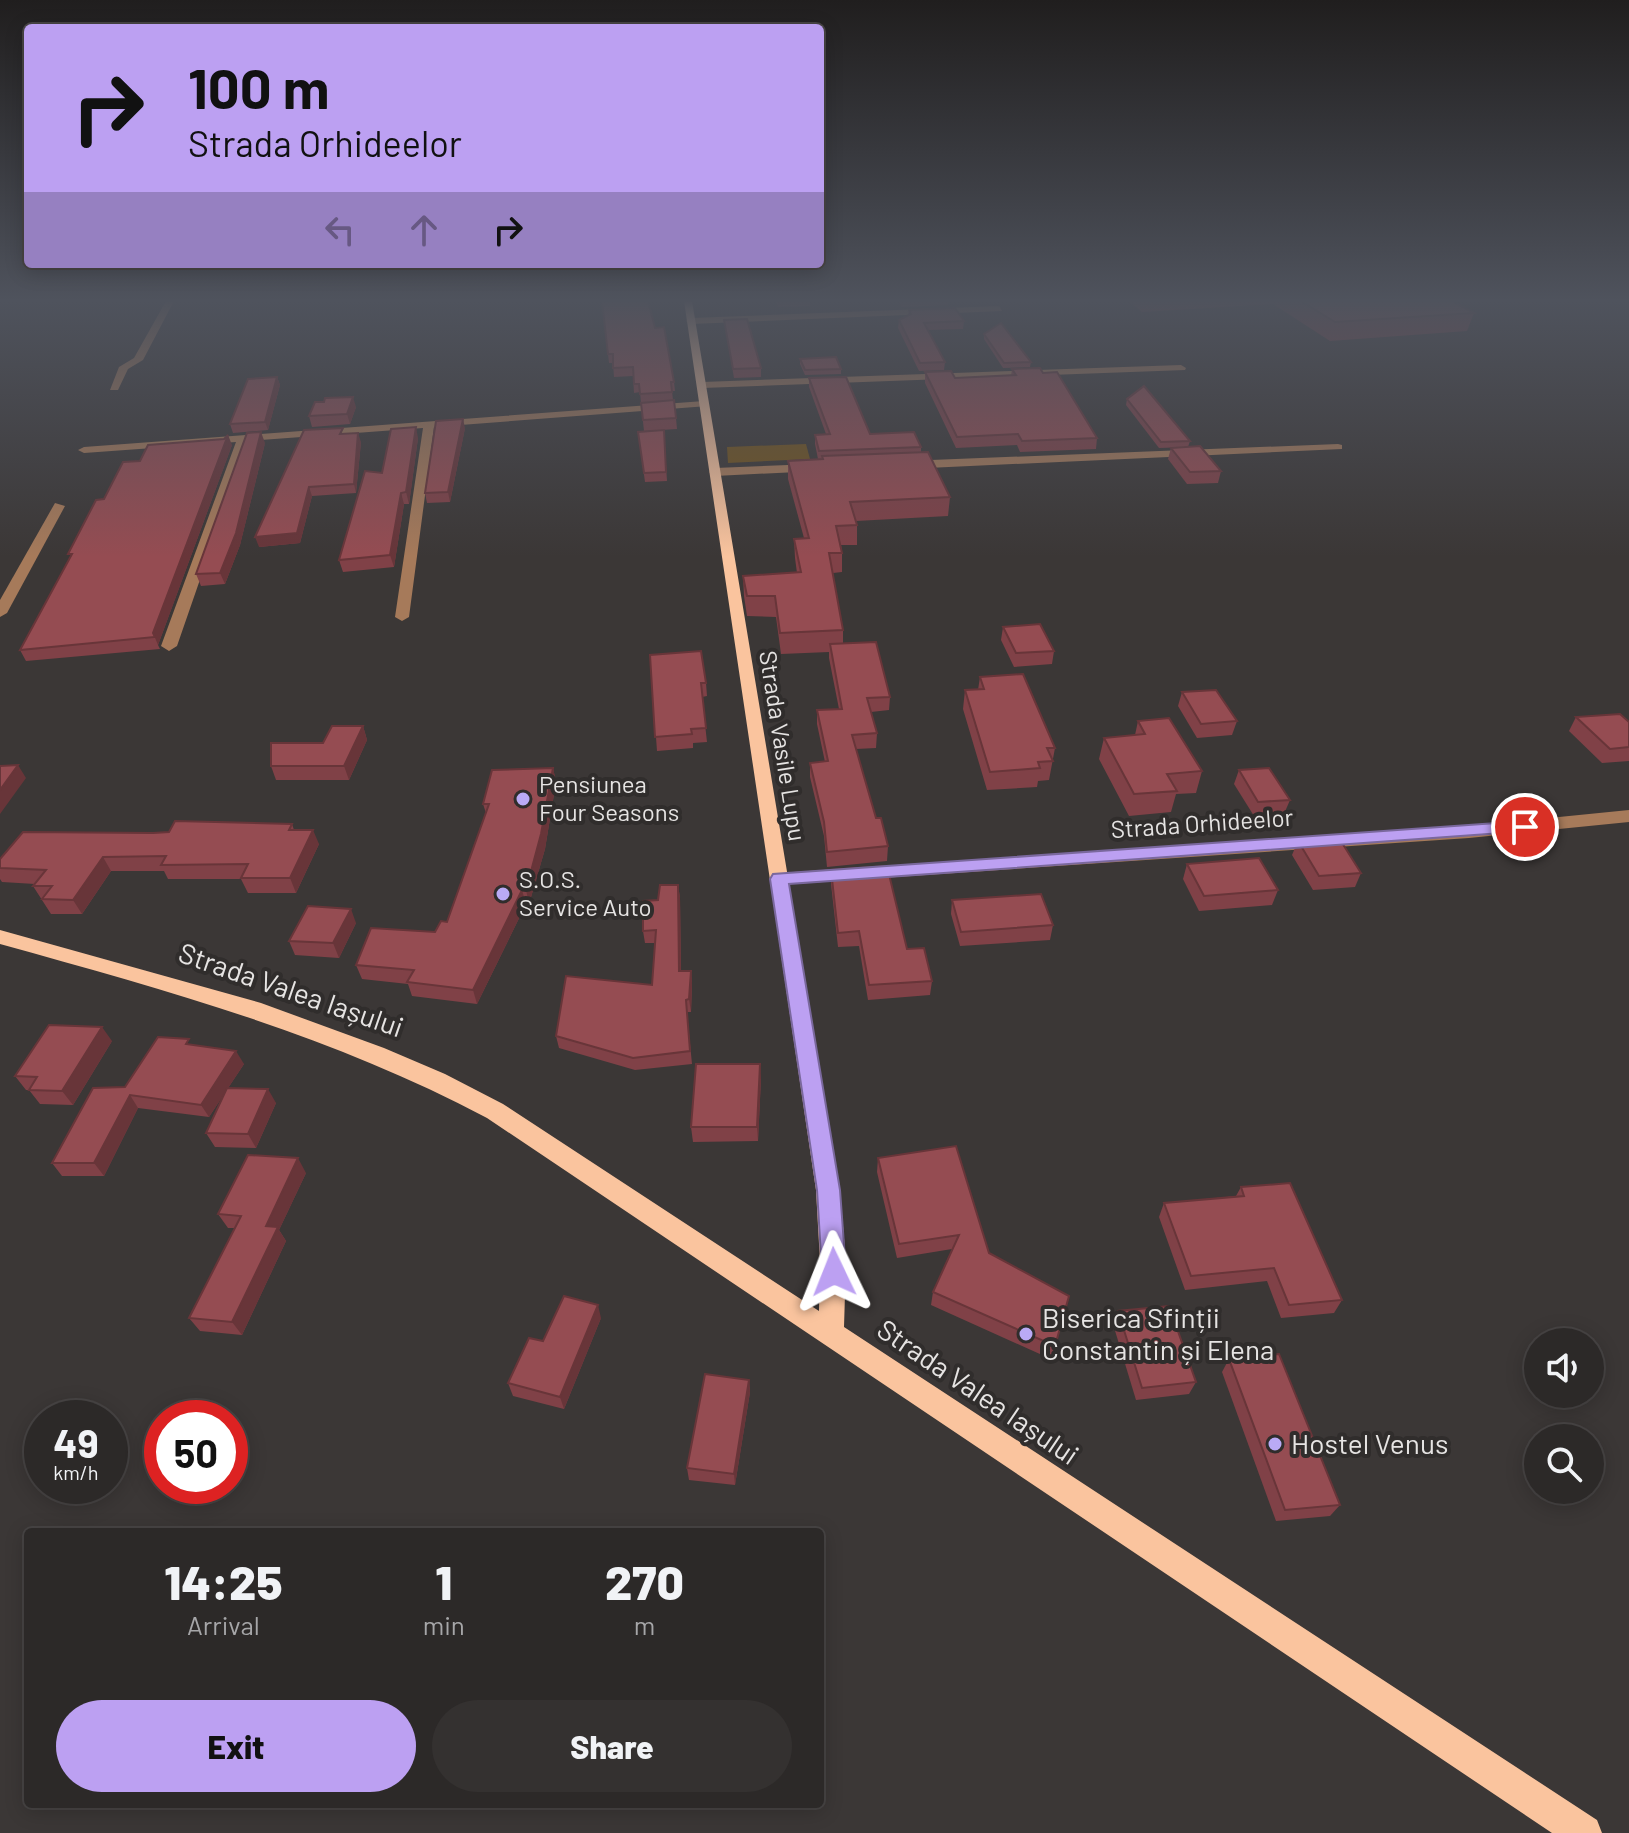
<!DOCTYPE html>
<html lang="en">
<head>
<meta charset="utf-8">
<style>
  body { margin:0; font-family:Barlow,sans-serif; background:#343130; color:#f1f3f6; height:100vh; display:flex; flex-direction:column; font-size:30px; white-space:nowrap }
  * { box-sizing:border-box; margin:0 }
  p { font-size:26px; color:#a6a6a8 }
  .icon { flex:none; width:44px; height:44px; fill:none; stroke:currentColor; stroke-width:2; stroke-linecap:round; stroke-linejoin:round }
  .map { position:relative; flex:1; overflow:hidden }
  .drawer { position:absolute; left:24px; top:1528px; width:800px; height:280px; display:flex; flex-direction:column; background:#2c2928; border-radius:8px; box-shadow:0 4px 20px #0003,0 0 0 2px #484545 }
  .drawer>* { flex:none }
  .hud { position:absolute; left:24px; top:24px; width:800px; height:244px; border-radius:8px; box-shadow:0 4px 20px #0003,0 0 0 2px #484545; background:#bca0f2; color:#111; overflow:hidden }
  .buttons { position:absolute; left:1524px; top:1328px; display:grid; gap:16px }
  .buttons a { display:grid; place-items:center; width:80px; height:80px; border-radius:50%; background:#2c2928; box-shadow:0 4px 20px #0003,0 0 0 2px #484545; font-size:40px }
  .speed { position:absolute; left:24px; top:1400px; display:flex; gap:16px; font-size:40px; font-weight:700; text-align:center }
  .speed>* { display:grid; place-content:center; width:104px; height:104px; border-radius:50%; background:#2c2928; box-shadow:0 4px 20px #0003,0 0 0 2px #484545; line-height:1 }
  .speed small { font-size:20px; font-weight:400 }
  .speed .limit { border:12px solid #d22; background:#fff; color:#111 }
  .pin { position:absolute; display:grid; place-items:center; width:68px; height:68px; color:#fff; margin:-34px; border:4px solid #fff; border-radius:50%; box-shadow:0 2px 8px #0007 }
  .me { position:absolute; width:88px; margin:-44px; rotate:358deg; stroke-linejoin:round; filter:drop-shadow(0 0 6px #0008) }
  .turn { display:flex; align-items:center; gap:28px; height:168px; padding:0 32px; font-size:36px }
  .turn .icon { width:104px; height:104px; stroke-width:2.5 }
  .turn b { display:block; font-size:56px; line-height:68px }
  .lanes { display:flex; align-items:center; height:76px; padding:0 32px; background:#0003; justify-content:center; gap:40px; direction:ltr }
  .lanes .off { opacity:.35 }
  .eta { display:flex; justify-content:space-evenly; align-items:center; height:136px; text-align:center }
  .eta b { font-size:48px; font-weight:800; line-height:56px }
  .primary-button { display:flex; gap:16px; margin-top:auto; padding:16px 32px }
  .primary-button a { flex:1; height:92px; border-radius:48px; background:#bca0f2; color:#111; font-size:32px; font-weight:800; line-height:92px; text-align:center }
  .primary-button a+a { background:#343130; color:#f1f3f6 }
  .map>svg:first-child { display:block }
  .green { fill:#72531d }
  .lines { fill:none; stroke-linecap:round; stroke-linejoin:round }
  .minor { fill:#a67a5a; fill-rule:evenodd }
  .major { fill:#fac49e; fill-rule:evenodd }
  .wall { fill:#804147 }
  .shaded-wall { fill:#683539 }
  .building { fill:#954c52; stroke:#683539; stroke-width:2 }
  .route { fill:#bca0f2; stroke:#7a689d; stroke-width:2 }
  .poi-dot { fill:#baaaf6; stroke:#302d2c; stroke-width:3 }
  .labels { text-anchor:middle; stroke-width:8; stroke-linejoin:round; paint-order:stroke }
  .street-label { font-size:24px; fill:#e6e4e3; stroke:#302d2c }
  .poi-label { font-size:24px; fill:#e6e4e3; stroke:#302d2c; text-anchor:start }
  .near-street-label { font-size:28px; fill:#e6e4e3; stroke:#302d2c }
  .near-poi-label { font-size:28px; fill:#e6e4e3; stroke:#302d2c; text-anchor:start }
</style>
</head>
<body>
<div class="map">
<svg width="1629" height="1833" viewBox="0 0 1629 1833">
  <rect width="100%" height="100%" fill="#3b3736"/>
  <polygon class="green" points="806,444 810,459 728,463 727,447"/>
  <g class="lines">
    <g class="minor">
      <polygon points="166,301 174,301 143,360 128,369 118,390 110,390 119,367 134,358"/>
      <polygon points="999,306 1002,311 691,324 686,321 691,318"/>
      <polygon points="1181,365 1186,368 1185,370 702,388 697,385 702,382"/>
      <polygon points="704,401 708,402 708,406 434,427 409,617 402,621 395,617 423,428 248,441 177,646 169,651 161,646 236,442 84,453 78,450 84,447"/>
      <polygon points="1338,444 1342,445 1342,449 906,469 900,465 906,461"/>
      <polygon points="814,464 820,468 818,471 715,476 709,472 715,468"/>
      <polygon points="55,503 65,506 7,613 0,617 0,600"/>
      <polygon points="1629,810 1629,822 1469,838 779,885 769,879 779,873 1469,826"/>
    </g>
    <path class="major" d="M684,301H692L840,1190L846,1262L844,1327L1597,1820L1602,1833H1552L487,1118C331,1035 169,991 0,944V930L261,1003L384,1048L445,1074L503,1104L819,1311L820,1262L816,1190Z"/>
  </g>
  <g class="wall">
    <polygon points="602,301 655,328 674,382 675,391 672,391 673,400 641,403 640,392 634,393 633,376 614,377 613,363 609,363"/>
    <polygon points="776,301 810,301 810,306 778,307"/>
    <polygon points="898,301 948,301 948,305 902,307"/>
    <polygon points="1129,301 1452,301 1474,313 1467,331 1330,341 1273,304 1142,312"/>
    <polygon points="909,310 964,321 963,329 928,330 945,362 944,370 919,371 898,328 899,320 908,315"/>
    <polygon points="724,320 761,368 761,377 734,378"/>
    <polygon points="984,334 1031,362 1030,367 1003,368 984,339"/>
    <polygon points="800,359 841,369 841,374 805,375 800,364"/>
    <polygon points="1012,369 1097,438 1096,449 1020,452 1017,445 956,448 925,383 925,372 955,378 1011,376"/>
    <polygon points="277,377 280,385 268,430 233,433 230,424"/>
    <polygon points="809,378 870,434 921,447 921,452 950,497 948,516 856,521 857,525 857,545 841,545 842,553 842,572 833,573 843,630 843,644 890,697 889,710 871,712 877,733 876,748 856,749 876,818 888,846 887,861 827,867 824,836 810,777 810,763 825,762 817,724 817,710 839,709 829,658 829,652 781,654 776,617 747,616 744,596 743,576 797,573 795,558 794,539 804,538 788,479 788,461 818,459 815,444 815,435 826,434 809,387"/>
    <polygon points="1127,399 1190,441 1188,447 1159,448 1126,405"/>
    <polygon points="641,403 676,418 677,429 644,431"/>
    <polygon points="356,407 350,424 312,427 309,416"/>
    <polygon points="465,428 450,502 427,503 425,493"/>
    <polygon points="664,430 667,481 645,482 638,432"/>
    <polygon points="344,434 361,442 356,493 312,496 300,543 259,547"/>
    <polygon points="418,438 409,504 404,504 394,567 343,572 339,560 382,473"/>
    <polygon points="265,443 240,545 225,584 201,586 196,574"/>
    <polygon points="232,445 158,645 160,649 26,661 20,650 104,499 140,461"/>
    <polygon points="1171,448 1221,471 1218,483 1187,484 1168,459"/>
    <polygon points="1003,627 1054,651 1052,664 1014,667 1001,640"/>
    <polygon points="650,655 706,683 707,696 702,697 707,742 693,743 693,748 657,751"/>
    <polygon points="980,677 1055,748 1049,780 1038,781 1037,787 987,790 963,709 965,690 978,690"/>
    <polygon points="1182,692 1237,721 1232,735 1197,738 1178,706"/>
    <polygon points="1576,717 1629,722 1629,761 1602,763 1569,731"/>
    <polygon points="1138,721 1202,771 1196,793 1176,794 1171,812 1129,816 1099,759 1104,738 1135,735"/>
    <polygon points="363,726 367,740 349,780 276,780 271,766"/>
    <polygon points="553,768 556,782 545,849 529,904 526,904 477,1004 412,996 408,984 362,979 356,965 435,932 447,922 486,813 483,804"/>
    <polygon points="1239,770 1290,800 1284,814 1254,816 1234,784"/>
    <polygon points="292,824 294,830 319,844 296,893 248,893 241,879 168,879 164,871 111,871 82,914 51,914 33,886 35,884 2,882 0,879 0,859 153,833"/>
    <polygon points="1298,841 1361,873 1355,887 1313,890 1292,855"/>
    <polygon points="1187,864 1278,890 1272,905 1199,911 1183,879"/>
    <polygon points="831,870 907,949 932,981 930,995 868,1000 859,946 838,947 831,884"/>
    <polygon points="678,885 680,898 681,971 691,971 692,984 691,1012 687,1012 692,1064 635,1070 559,1048 556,1036 652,985 655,943 645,943 643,931 658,900"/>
    <polygon points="952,900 1053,925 1050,940 960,946 951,914"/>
    <polygon points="356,923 339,958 295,955 289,941"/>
    <polygon points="112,1041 73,1105 40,1104 29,1090 26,1090 15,1076"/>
    <polygon points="193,1045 244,1064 228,1088 276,1103 256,1148 215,1147 206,1133 226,1091 209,1117 138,1108 104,1176 62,1176 52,1163 125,1087"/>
    <polygon points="761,1078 758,1141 693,1142 691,1127"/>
    <polygon points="878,1158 989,1253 1069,1296 1051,1359 931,1305 933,1292 952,1249 897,1258 877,1172"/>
    <polygon points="306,1173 279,1230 286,1241 242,1335 200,1331 189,1318 235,1228 228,1228 218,1214"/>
    <polygon points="1241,1187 1342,1300 1334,1313 1281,1318 1267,1281 1185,1290 1159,1217 1164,1203 1236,1196"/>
    <polygon points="1118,1311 1196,1382 1189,1394 1136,1400 1113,1324"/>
    <polygon points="601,1318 564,1409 513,1396 508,1383"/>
    <polygon points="1229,1359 1340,1505 1330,1516 1276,1521 1222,1372"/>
    <polygon points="749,1380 750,1392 735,1485 689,1480 687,1468"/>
  </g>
  <g class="shaded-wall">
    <polygon points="277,377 280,385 268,430 265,422"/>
    <polygon points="353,397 356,407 350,424 347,414"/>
    <polygon points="463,419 465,428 450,502 448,492"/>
    <polygon points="416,427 418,438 409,504 406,492"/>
    <polygon points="261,432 265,443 240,545 225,584 220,573"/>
    <polygon points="358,433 361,442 356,493 354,484"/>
    <polygon points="228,435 232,445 158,645 153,633"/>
    <polygon points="309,487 312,496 300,543 259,547 255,537"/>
    <polygon points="401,493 404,504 394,567 390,555"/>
    <polygon points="363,726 367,740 349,780 344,766"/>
    <polygon points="18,765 26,778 0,814 0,790"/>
    <polygon points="553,768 556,782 545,849 529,904 526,890"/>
    <polygon points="313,830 319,844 296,893 290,878"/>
    <polygon points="103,857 111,871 82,914 73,900"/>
    <polygon points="678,885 680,898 681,984 679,971"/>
    <polygon points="522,890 526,904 477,1004 473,990"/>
    <polygon points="351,909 356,923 339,958 333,943"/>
    <polygon points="691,971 692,984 691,1012 689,999"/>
    <polygon points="102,1027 112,1041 73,1105 62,1091"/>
    <polygon points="236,1051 244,1064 209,1117 201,1105"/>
    <polygon points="760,1064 761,1078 758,1141 757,1127"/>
    <polygon points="268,1089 276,1103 256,1148 248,1134"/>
    <polygon points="130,1095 138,1108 104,1176 94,1163"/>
    <polygon points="298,1158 306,1173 279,1230 286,1241 242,1335 232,1322 266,1226"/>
    <polygon points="598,1305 601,1318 564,1409 560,1397"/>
    <polygon points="749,1380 750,1392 735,1485 734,1474"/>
  </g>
  <g class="building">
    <polygon points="602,301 648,301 655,328 664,327 674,382 671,382 672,392 640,394 639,384 634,384 633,367 613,368 613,354 608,354"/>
    <polygon points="1301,301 1452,301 1474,313 1335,322"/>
    <polygon points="955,308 964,321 924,323 945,362 920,363 899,320 911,314 909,310"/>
    <polygon points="747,319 761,368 733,369 724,320"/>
    <polygon points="1001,323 1031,362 1004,363 984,334"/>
    <polygon points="836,357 841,369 805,370 800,359"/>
    <polygon points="1040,368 1043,373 1057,372 1097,438 1022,441 1018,434 957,437 925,372 951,371 955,378 1016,375 1012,369"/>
    <polygon points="277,377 265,422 230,424 248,379"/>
    <polygon points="846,377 870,434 914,432 921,447 819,451 815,435 830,434 809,378"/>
    <polygon points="1144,386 1190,441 1161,442 1127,399"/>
    <polygon points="353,397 347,414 309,416 315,402 324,402 325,398"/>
    <polygon points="674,400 676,418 643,420 641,403"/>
    <polygon points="463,419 448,492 425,493 436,421"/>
    <polygon points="416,427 406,492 401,493 390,555 339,560 365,471 382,473 391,429"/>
    <polygon points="343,428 340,434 358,433 354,484 309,487 297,533 255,537 304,430"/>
    <polygon points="664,430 666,472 644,473 638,432"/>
    <polygon points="261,432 236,533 220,573 196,574 247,433"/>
    <polygon points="228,435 153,633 155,637 20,650 72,554 68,554 96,500 104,499 123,462 140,461 148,445 224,439"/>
    <polygon points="1200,446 1221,471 1190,472 1171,448"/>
    <polygon points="928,452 950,497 850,502 857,525 836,526 842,553 829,553 843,630 780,633 775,596 747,596 743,576 801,572 794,539 809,538 788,461 823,459 822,456"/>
    <polygon points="1040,624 1054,651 1016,653 1003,627"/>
    <polygon points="876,642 890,697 867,698 877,733 852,735 876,818 881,818 888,846 827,852 824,822 810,763 828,761 817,710 842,709 830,644"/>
    <polygon points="701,651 706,683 701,683 706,728 691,729 692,734 655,737 650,655"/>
    <polygon points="1023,674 1055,748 1047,748 1053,761 1038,762 1040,768 990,772 965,690 984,689 980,677"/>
    <polygon points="1216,690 1237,721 1201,724 1182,692"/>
    <polygon points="1620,714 1629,722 1629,747 1610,749 1576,717"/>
    <polygon points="1169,718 1202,771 1167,774 1177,791 1134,794 1104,738 1145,734 1138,721"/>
    <polygon points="332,726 363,726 344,766 271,766 271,743 323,743"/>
    <polygon points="18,765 0,790 0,766"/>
    <polygon points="553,768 541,834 526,890 522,890 473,990 407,982 414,970 356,965 371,928 435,932 441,921 447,922 489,804 483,804 492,770"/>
    <polygon points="1269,768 1290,800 1258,802 1239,770"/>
    <polygon points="175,821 292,824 289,830 313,830 290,878 241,878 248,864 161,865 166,856 103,857 73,900 42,899 52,886 33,886 46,870 0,868 0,859 23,832 153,833 169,832"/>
    <polygon points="1339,838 1361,873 1319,876 1298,841"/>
    <polygon points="1259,858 1278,890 1204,896 1187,864"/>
    <polygon points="887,866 907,949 924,948 932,981 869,985 859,931 838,933 831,870"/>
    <polygon points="660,885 678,885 679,971 691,971 689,999 686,1000 690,1051 633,1058 556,1036 566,976 652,985 656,930 643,931 643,901 658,900"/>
    <polygon points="1041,894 1053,925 961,932 952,900"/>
    <polygon points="308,906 351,909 333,943 289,941"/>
    <polygon points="49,1025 102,1027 62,1091 29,1090 37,1077 15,1076"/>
    <polygon points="158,1037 189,1039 186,1044 236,1051 201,1105 130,1095 94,1163 52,1163 93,1088 125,1087"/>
    <polygon points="696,1064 760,1064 757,1127 691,1127"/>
    <polygon points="227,1088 268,1089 248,1134 206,1133"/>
    <polygon points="956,1146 989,1253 1069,1296 1055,1346 933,1292 959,1235 899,1244 878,1158"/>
    <polygon points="248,1155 298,1158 266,1226 278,1227 232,1322 189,1318 241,1216 218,1214"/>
    <polygon points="1290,1183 1342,1300 1289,1305 1274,1268 1191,1276 1164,1203 1244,1196 1241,1187"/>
    <polygon points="564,1296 598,1305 560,1397 508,1383 529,1338 543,1341"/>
    <polygon points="1169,1306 1196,1382 1142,1388 1118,1311"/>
    <polygon points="1279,1354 1340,1505 1285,1510 1229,1359"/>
    <polygon points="705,1374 749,1380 734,1474 687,1468"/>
  </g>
  <linearGradient id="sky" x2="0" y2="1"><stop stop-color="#201e1e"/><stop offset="0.54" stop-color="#4f535d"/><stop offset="1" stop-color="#4f535d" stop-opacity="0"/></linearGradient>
  <rect width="1629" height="557" fill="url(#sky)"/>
  <polygon class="route" points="1525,821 1531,823 1533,827 1531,831 789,884 840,1190 846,1272 842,1280 834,1283 825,1280 822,1272 817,1190 770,879 773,874"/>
  <g class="poi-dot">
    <circle cx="523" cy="799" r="8"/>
    <circle cx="503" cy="894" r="8"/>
    <circle cx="1026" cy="1334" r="8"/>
    <circle cx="1275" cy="1444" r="8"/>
  </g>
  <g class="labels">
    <g class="street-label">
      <text transform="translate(782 746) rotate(81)" y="8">Strada Vasile Lupu</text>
      <text transform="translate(1202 824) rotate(-4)" y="8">Strada Orhideelor</text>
    </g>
    <g class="poi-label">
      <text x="539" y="793">Pensiunea<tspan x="539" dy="28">Four Seasons</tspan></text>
      <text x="519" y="888">S.O.S.<tspan x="519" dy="28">Service Auto</tspan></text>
    </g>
    <g class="near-street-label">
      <text transform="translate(291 990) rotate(19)" y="10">Strada Valea Iașului</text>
      <text transform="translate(978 1392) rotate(34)" y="10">Strada Valea Iașului</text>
    </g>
    <g class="near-poi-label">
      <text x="1042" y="1328">Biserica Sfinții<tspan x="1042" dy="32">Constantin și Elena</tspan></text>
      <text x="1291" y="1454">Hostel Venus</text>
    </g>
  </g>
</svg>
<div class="buttons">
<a><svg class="icon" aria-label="sound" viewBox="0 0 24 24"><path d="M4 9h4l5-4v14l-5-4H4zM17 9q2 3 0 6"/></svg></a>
<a><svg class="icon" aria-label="search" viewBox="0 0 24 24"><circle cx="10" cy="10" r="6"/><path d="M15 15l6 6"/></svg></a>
</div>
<div class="speed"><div>49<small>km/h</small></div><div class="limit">50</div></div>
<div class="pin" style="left:1525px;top:827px;background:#d93025"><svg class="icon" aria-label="arrive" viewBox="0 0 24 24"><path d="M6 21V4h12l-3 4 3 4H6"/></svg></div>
<svg class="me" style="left:834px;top:1272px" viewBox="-20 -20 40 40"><path d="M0-17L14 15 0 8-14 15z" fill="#bca0f2" stroke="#fff" stroke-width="4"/></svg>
<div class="hud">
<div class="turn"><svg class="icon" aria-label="right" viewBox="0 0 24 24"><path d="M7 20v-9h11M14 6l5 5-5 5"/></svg><div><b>100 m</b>Strada Orhideelor</div></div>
<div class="lanes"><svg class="icon off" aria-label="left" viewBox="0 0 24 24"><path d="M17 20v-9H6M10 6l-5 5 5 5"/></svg><svg class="icon off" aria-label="ahead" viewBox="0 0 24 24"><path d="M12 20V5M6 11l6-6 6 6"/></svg><svg class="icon" aria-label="right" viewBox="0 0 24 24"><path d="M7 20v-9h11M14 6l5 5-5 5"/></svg></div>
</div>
<section class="drawer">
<div class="eta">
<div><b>14:25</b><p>Arrival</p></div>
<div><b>1</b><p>min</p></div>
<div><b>270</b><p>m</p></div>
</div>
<div class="primary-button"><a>Exit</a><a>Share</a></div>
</section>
</div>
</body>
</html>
